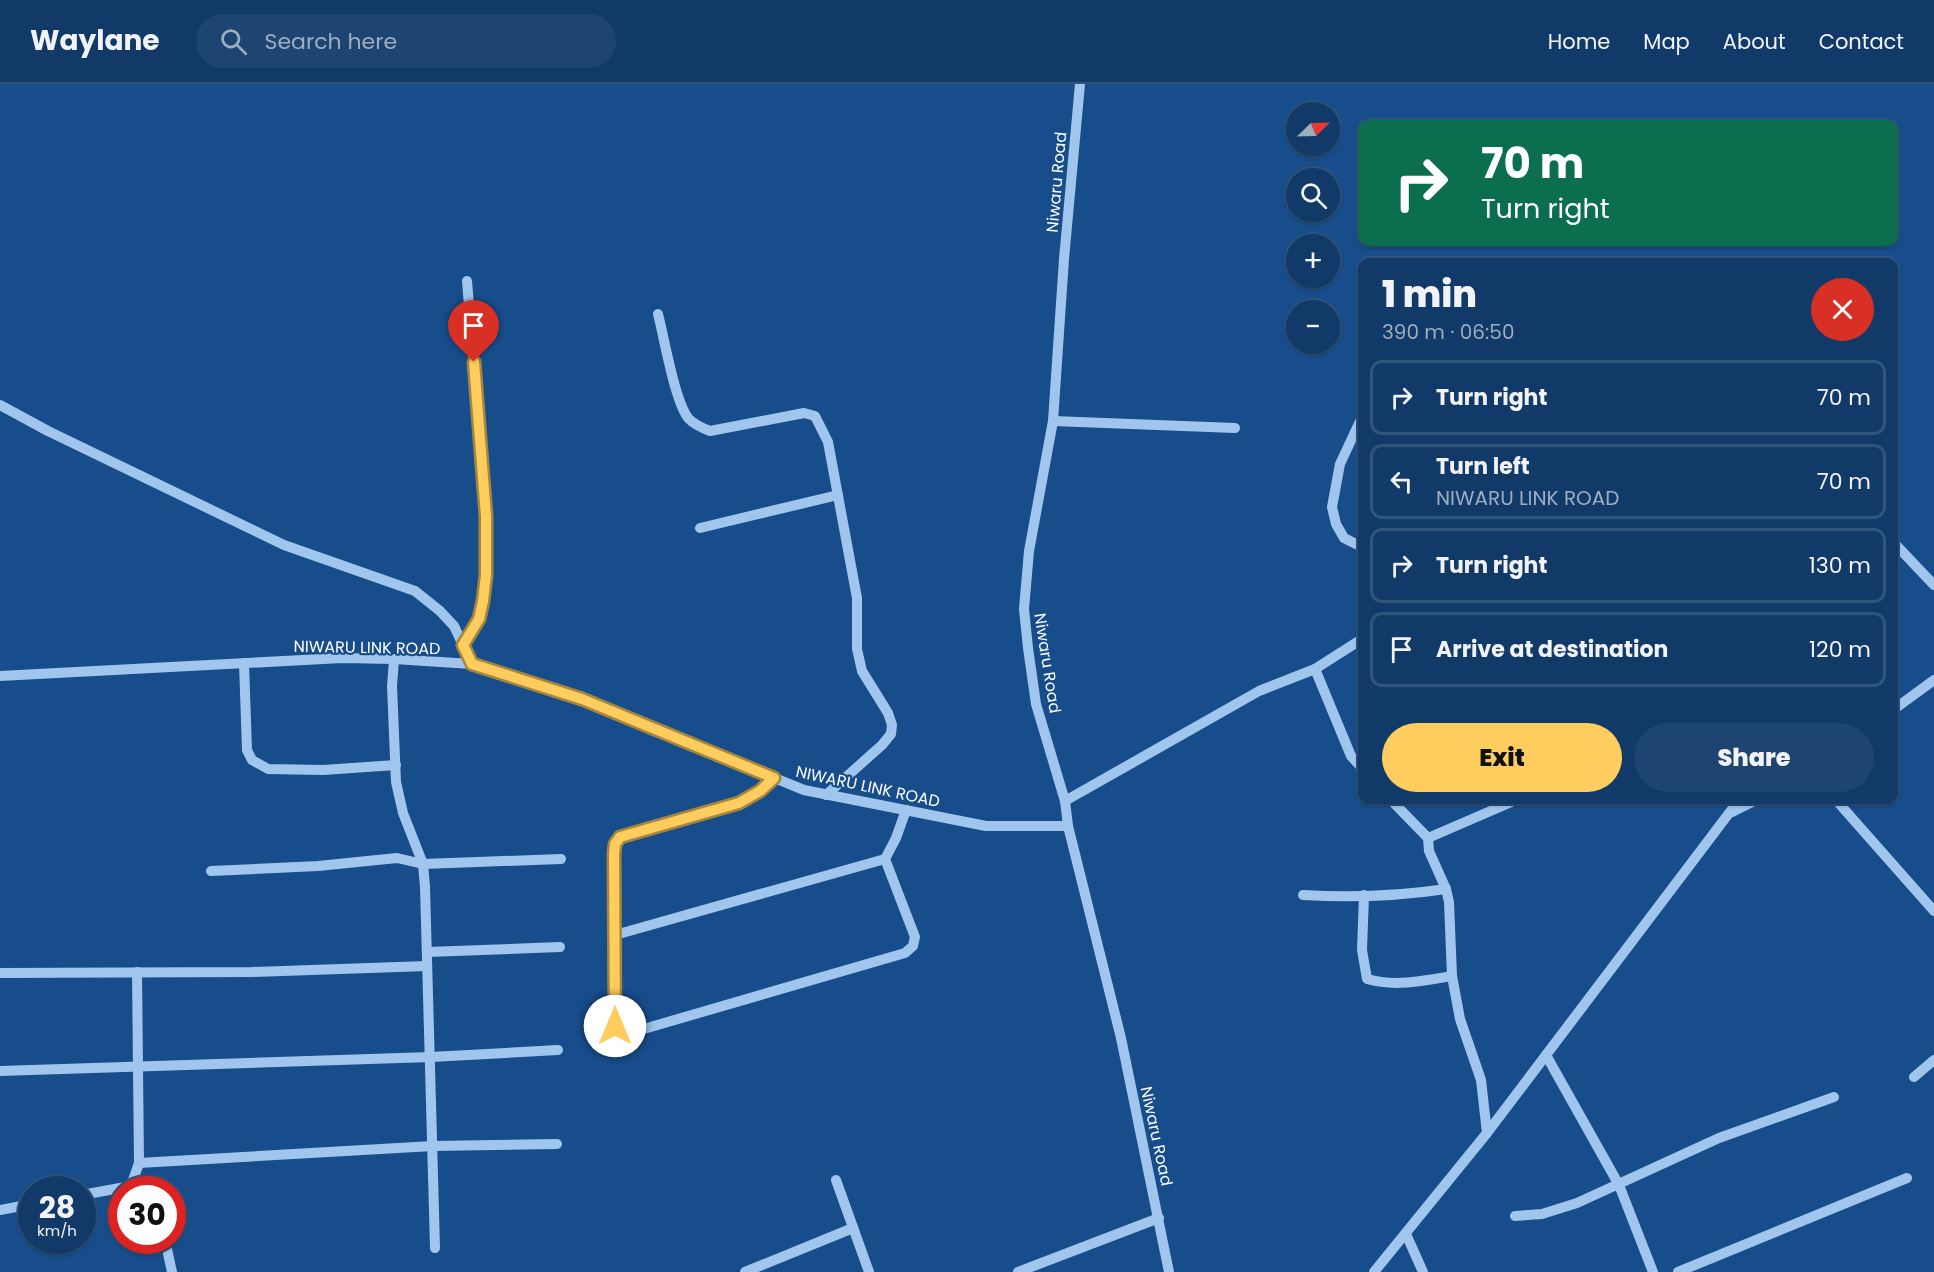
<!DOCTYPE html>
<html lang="en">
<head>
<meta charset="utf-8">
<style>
  body { margin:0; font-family:Poppins,sans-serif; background:#1e4571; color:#f1f3f6; height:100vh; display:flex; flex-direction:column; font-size:22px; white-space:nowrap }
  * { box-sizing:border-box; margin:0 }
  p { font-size:20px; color:#9cadc0 }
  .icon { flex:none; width:33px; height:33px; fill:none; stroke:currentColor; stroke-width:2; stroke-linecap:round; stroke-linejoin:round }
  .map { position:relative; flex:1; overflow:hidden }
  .side { position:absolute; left:1358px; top:174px; width:540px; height:546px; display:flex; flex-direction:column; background:#113a68; border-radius:12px; box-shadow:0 2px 4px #0004,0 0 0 2px #30547c }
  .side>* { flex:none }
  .guide { position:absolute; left:1358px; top:36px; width:540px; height:126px; border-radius:12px; box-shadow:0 2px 4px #0004,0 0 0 2px #30547c; background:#0b6e4f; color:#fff; overflow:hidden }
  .needle { width:39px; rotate:67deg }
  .tools { position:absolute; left:1286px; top:18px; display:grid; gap:12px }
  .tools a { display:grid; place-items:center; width:54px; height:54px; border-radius:50%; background:#113a68; box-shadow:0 2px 4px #0004,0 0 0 2px #30547c; font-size:30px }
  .speed { position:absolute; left:18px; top:1092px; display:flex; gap:12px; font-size:30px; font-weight:700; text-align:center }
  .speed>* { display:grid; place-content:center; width:78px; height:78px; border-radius:50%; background:#113a68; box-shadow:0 2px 4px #0004,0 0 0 2px #30547c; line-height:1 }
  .speed small { font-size:15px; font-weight:400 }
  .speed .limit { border:9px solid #d22; background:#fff; color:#111 }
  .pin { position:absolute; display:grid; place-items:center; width:51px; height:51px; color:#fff; margin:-62px -26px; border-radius:50% 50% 50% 0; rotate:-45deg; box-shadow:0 0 6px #0007 }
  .pin .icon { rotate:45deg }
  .me { position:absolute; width:66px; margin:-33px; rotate:0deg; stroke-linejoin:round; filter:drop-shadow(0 0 4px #0008) }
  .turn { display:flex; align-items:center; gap:21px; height:126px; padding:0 24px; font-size:27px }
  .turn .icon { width:78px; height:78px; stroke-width:2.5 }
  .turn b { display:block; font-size:42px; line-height:51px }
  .round { display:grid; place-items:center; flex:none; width:63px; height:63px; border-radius:32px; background:#1e4571 }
  .summary { display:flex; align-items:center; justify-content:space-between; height:102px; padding:0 24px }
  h1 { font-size:36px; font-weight:800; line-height:45px }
  .action { display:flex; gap:12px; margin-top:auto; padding:12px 24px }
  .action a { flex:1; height:69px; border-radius:36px; background:#ffcc5e; color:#111; font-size:24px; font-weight:800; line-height:69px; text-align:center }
  .action a+a { background:#1e4571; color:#f1f3f6 }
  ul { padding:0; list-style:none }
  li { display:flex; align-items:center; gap:18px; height:75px; margin:0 12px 9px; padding:0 12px; border:3px solid #30547c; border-radius:12px }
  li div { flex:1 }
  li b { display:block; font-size:22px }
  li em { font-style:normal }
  header { display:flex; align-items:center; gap:36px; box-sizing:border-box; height:84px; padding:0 30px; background:#113a68; border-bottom:2px solid #30547c }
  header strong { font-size:28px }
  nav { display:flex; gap:33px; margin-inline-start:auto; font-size:21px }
  .search { width:420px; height:54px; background:#1e4571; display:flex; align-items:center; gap:15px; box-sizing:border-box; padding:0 21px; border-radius:33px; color:#9cadc0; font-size:22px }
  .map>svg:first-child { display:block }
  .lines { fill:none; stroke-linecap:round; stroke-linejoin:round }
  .minor { stroke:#a0c6ee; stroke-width:10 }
  .route-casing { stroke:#a6853d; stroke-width:15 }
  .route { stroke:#ffcc5e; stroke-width:10 }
  .labels { text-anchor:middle; stroke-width:4.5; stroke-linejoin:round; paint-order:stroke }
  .street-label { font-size:16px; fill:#fff; stroke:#174d8b }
</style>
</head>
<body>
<header>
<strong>Waylane</strong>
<div class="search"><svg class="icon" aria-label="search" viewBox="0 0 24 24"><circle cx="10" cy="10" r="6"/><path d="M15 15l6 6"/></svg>Search here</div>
<nav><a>Home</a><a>Map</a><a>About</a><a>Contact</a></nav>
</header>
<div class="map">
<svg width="1934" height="1188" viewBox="0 0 1934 1188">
  <rect width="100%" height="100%" fill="#174d8b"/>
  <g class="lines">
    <g class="minor">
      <polyline points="1080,0 1064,175 1053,337 1029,467 1024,525 1028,564 1036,620 1065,717 1068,742 1121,954 1169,1188"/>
      <path d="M658,230C664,253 675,319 689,335C695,341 702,344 710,347L804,329L815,332L828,358L857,514V565L862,587L888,629L892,641L891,650L882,661L826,711"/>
      <polyline points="0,321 48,347 284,461 415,507 440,527 454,542 472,580"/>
      <polyline points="1362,333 1340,380 1332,423 1336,440 1344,454 1362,463"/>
      <polyline points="1053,337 1235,344"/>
      <polyline points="700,444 838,411"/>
      <polyline points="1896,461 1934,501"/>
      <polyline points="463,561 479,535 483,517 486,491 486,432 467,197"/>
      <polyline points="394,575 392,602 396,698 403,729 423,780 425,803 435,1164"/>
      <polyline points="244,579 247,666 252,676 268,685 323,686 396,681"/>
      <polyline points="1315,585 1362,555"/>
      <polyline points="0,592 342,574 394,575 472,580 582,615 804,706 986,742 1068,742"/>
      <polyline points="1893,626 1934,596"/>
      <polyline points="774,694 760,707 739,719 620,753 615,760 614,770 615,851 885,775 896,754 906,726"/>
      <polyline points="1391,716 1428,754 1429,767 1446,805 1449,818 1452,892 1460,935 1481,996 1487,1049"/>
      <polyline points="1836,716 1934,827"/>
      <polyline points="1065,717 1259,607 1315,585 1351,672 1362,684"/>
      <polyline points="1732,728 1756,716"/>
      <polyline points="1428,754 1516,716"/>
      <polyline points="211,787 318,782 397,774 423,780 561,775"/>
      <path d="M1303,811C1351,814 1399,812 1446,805"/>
      <path d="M1364,811L1362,866L1367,895C1394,903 1424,897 1452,892"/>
      <polyline points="615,851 615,942 620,949 623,951 905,869 913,862 915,853 885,775"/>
      <polyline points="427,868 560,863"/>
      <polyline points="0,889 252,888 427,882"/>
      <polyline points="1546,971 1619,1101 1653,1188"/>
      <polyline points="0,987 431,973 558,966"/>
      <polyline points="1914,993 1934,976"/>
      <polyline points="139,1079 433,1062 557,1060"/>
      <polyline points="836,1096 869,1188"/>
      <polyline points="131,1102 139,1079 137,888"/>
      <polyline points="82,1111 131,1102 144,1106"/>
      <polyline points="0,1126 32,1120"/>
      <polyline points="1515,1132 1542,1130 1577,1119 1719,1054 1834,1013"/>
      <polyline points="1406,1150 1423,1188"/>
      <polyline points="165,1156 172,1188"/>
      <polyline points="745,1188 853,1144"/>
      <polyline points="1018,1188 1159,1134"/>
      <polyline points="1374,1188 1487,1049 1739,716"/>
      <polyline points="1678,1188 1907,1094"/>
    </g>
  </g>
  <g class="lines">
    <defs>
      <polyline id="route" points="474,278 486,432 486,491 483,517 479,535 463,561 472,580 582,615 774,694 760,707 739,719 620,753 615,760 614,770 615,942"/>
    </defs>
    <use href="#route" class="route-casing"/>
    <use href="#route" class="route"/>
  </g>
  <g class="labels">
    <g class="street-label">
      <text transform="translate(1056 98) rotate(-85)" y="6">Niwaru Road</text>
      <text transform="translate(367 563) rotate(1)" y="6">NIWARU LINK ROAD</text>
      <text transform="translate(1048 579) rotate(81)" y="6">Niwaru Road</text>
      <text transform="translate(868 702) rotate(12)" y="6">NIWARU LINK ROAD</text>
      <text transform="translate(1157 1052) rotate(78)" y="6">Niwaru Road</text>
    </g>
  </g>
</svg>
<div class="tools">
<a><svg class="needle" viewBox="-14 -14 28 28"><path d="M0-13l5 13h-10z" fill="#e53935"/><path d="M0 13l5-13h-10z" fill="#9cadc0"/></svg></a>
<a><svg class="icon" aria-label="search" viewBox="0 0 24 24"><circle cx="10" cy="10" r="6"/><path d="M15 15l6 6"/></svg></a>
<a>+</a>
<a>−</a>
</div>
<div class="speed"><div>28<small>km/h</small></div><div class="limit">30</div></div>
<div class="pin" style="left:474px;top:278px;background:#d93025"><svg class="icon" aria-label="arrive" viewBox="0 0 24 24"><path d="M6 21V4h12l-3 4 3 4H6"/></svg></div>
<svg class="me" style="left:615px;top:942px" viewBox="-20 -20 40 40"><circle r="19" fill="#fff"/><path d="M0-13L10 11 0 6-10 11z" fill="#ffcc5e"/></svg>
<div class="guide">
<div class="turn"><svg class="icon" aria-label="right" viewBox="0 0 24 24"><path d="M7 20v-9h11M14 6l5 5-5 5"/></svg><div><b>70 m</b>Turn right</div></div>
</div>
<section class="side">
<div class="summary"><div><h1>1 min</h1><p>390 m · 06:50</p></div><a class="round" style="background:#d93025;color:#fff"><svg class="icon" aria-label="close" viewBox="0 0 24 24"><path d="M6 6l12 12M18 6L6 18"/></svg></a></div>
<ul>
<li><svg class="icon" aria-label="right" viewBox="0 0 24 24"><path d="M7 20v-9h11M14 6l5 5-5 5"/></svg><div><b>Turn right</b></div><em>70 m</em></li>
<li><svg class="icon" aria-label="left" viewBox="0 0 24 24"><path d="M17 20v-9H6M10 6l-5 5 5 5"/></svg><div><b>Turn left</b><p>NIWARU LINK ROAD</p></div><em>70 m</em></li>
<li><svg class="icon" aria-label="right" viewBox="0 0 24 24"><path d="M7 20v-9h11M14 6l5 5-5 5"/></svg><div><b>Turn right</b></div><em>130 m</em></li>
<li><svg class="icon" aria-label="arrive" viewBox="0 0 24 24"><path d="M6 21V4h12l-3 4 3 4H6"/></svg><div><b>Arrive at destination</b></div><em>120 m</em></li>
</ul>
<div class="action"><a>Exit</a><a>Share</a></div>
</section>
</div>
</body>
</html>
